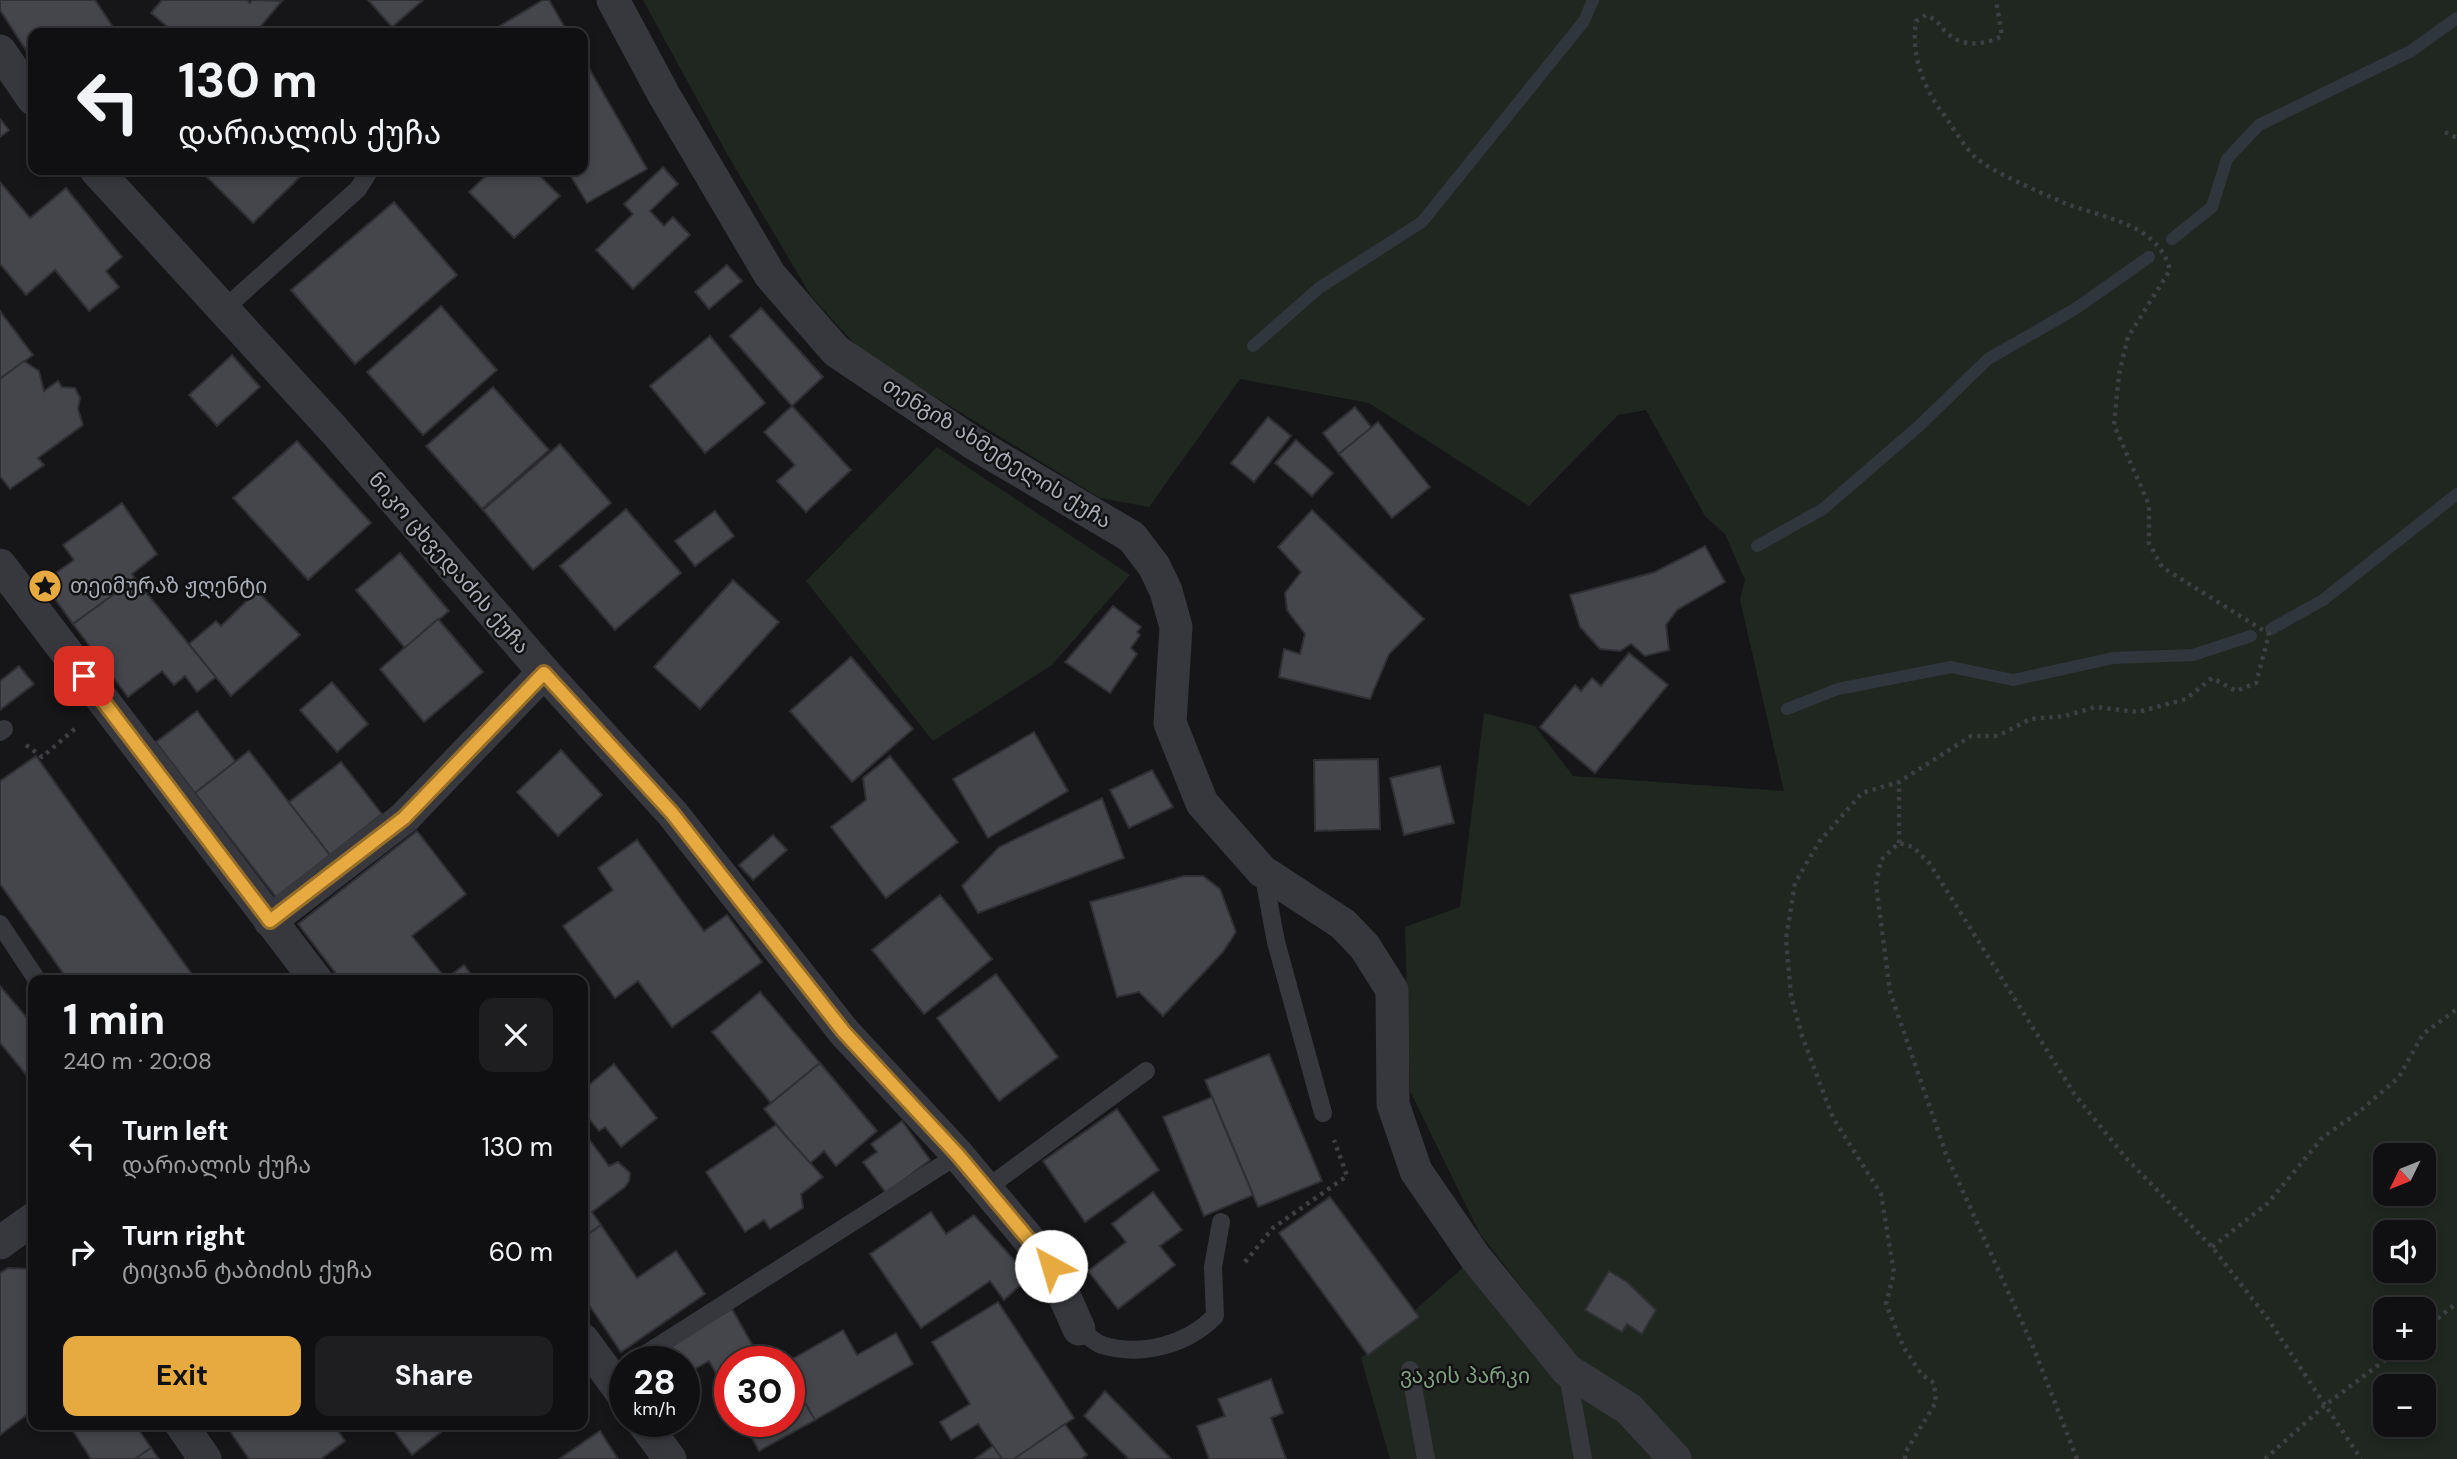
<!DOCTYPE html>
<html lang="en">
<head>
<meta charset="utf-8">
<style>
  body { margin:0; font-family:"DM Sans","Noto Sans Georgian",sans-serif; background:#1e1e20; color:#f1f3f6; height:100vh; display:flex; flex-direction:column; font-size:26px; white-space:nowrap }
  * { box-sizing:border-box; margin:0 }
  p { font-size:23px; color:#9c9d9f }
  .icon { flex:none; width:38px; height:38px; fill:none; stroke:currentColor; stroke-width:2; stroke-linecap:round; stroke-linejoin:round }
  .map { position:relative; flex:1; overflow:hidden }
  .panel { position:absolute; left:28px; top:975px; width:560px; height:455px; display:flex; flex-direction:column; background:#101012; border-radius:14px; box-shadow:0 4px 10px #0003,0 0 0 2px #303032 }
  .panel>* { flex:none }
  .banner { position:absolute; left:28px; top:28px; width:560px; height:147px; border-radius:14px; box-shadow:0 4px 10px #0003,0 0 0 2px #303032; background:#101012; color:#f1f3f6; overflow:hidden }
  .needle { width:46px; rotate:227deg }
  .buttons { position:absolute; left:2373px; top:1143px; display:grid; gap:14px }
  .buttons a { display:grid; place-items:center; width:63px; height:63px; border-radius:14px; background:#101012; box-shadow:0 4px 10px #0003,0 0 0 2px #303032; font-size:35px }
  .speed { position:absolute; left:609px; top:1346px; display:flex; gap:14px; font-size:35px; font-weight:700; text-align:center }
  .speed>* { display:grid; place-content:center; width:91px; height:91px; border-radius:50%; background:#101012; box-shadow:0 4px 10px #0003,0 0 0 2px #303032; line-height:1 }
  .speed small { font-size:18px; font-weight:400 }
  .speed .limit { border:10px solid #d22; background:#fff; color:#111 }
  .pin { position:absolute; display:grid; place-items:center; width:60px; height:60px; color:#fff; margin:-30px; border-radius:14px; box-shadow:0 4px 10px #0006 }
  .me { position:absolute; width:77px; margin:-38px; rotate:321deg; stroke-linejoin:round; filter:drop-shadow(0 0 5px #0008) }
  .turn { display:flex; align-items:center; gap:24px; height:147px; padding:0 35px; font-size:32px }
  .turn .icon { width:91px; height:91px; stroke-width:2.5 }
  .turn b { display:block; font-size:49px; line-height:60px }
  .round { display:grid; place-items:center; flex:none; width:74px; height:74px; border-radius:14px; background:#1e1e20 }
  .summary { display:flex; align-items:center; justify-content:space-between; height:119px; padding:0 35px }
  h1 { font-size:42px; font-weight:700; line-height:52px }
  .cta { display:flex; gap:14px; margin-top:auto; padding:14px 35px }
  .cta a { flex:1; height:80px; border-radius:14px; background:#e6aa40; color:#111; font-size:28px; font-weight:700; line-height:80px; text-align:center }
  .cta a+a { background:#1e1e20; color:#f1f3f6 }
  ul { padding:0; list-style:none }
  li { display:flex; align-items:center; gap:21px; height:105px; padding:0 35px }
  li div { flex:1 }
  li b { display:block; font-size:26px }
  li em { font-style:normal }
  .map>svg:first-child { display:block }
  .green { fill:#202721; fill-rule:evenodd }
  .lines { fill:none; stroke-linecap:round; stroke-linejoin:round }
  .stream { stroke:#2f373d; stroke-width:12 }
  .building { fill:#45464b; stroke:#303034; stroke-width:2 }
  .path { stroke:#3d3f43; stroke-width:4.5; stroke-dasharray:3.5 5; stroke-linecap:butt }
  .service { stroke:#37383d; stroke-width:18 }
  .minor { stroke:#37383d; stroke-width:33 }
  .route-casing { stroke:#966e2a; stroke-width:18 }
  .route { stroke:#e6aa40; stroke-width:12 }
  .labels { text-anchor:middle; stroke-width:5; stroke-linejoin:round; paint-order:stroke }
  .street-label { font-size:21px; fill:#a9adb7; stroke:#111113 }
  .poi-label { font-size:21px; fill:#a9adb7; stroke:#111113; text-anchor:start }
  .park-label { font-size:21px; fill:#81a182; stroke:#111113 }
</style>
</head>
<body>
<div class="map">
<svg width="2457" height="1459" viewBox="0 0 2457 1459">
  <rect width="100%" height="100%" fill="#161618"/>
  <g class="green">
    <path d="M643,0H2457V1459H1390L1361,1358L1475,1257L1574,1354L1480,1234L1410,1091L1405,927L1460,907L1484,713L1535,726L1573,776L1784,791L1740,600L1745,580L1725,534L1705,516L1646,410L1618,415L1529,506L1369,403L1240,379L1149,507L1100,498L862,352L811,296L727,154ZM2385,1155H2424V1194H2385ZM2385,1232H2424V1270H2385ZM2385,1309H2424V1348H2385ZM2385,1386H2424V1424H2385Z"/>
    <polygon points="937,447 1130,575 1052,665 933,741 806,581"/>
  </g>
  <g class="lines">
    <g class="stream">
      <polyline points="2172,239 2212,207 2227,159 2259,125 2411,51 2457,18"/>
      <polyline points="1253,346 1319,288 1422,222 1584,21 1593,0"/>
      <polyline points="1757,546 1823,509 1919,426 1988,359 2075,309 2149,257"/>
      <polyline points="2271,629 2323,600 2457,494"/>
      <polyline points="1787,709 1838,689 1951,667 2013,680 2113,658 2193,655 2251,636"/>
    </g>
  </g>
  <g class="building">
    <polygon points="0,0 95,0 113,27 104,33 33,33 33,61 0,10"/>
    <polygon points="162,0 247,0 250,3 252,0 282,1 255,33 175,33 151,13"/>
    <polygon points="368,0 423,0 392,27"/>
    <polygon points="543,0 549,0 568,33 488,33"/>
    <polygon points="583,58 647,169 587,203 567,170 583,170"/>
    <polygon points="0,119 9,130 0,137"/>
    <polygon points="663,167 678,184 650,211 664,226 673,217 690,235 633,289 596,250 633,214 624,204"/>
    <polygon points="200,170 307,170 253,223"/>
    <polygon points="492,170 534,170 560,196 514,238 469,192"/>
    <polygon points="0,182 30,218 66,188 122,257 106,271 119,287 89,311 55,270 26,295 0,264"/>
    <polygon points="394,202 457,275 355,364 291,290"/>
    <polygon points="727,265 742,281 709,309 695,292"/>
    <polygon points="441,306 497,370 423,435 367,372"/>
    <polygon points="761,308 823,377 792,406 730,336"/>
    <polygon points="0,311 33,355 0,379"/>
    <polygon points="710,336 765,403 705,453 650,386"/>
    <polygon points="232,355 260,387 217,426 189,395"/>
    <polygon points="24,361 39,371 44,391 58,381 62,387 75,388 80,398 78,409 83,425 38,458 44,465 10,489 0,476 0,379"/>
    <polygon points="493,387 549,450 482,509 426,446"/>
    <polygon points="792,406 851,470 806,512 777,481 795,465 764,432"/>
    <polygon points="1355,407 1372,428 1339,454 1323,433"/>
    <polygon points="1268,417 1291,436 1254,482 1231,463"/>
    <polygon points="1378,422 1430,487 1392,518 1339,454"/>
    <polygon points="1296,440 1333,473 1312,496 1275,463"/>
    <polygon points="297,441 371,523 308,580 233,498"/>
    <polygon points="560,444 611,503 533,570 483,510"/>
    <polygon points="122,503 157,554 132,574 135,579 73,624 43,582 74,560 63,545"/>
    <polygon points="626,509 681,573 615,630 560,566"/>
    <polygon points="1312,510 1424,619 1389,654 1370,699 1279,677 1284,649 1300,654 1305,634 1287,610 1285,593 1301,572 1278,547"/>
    <polygon points="715,511 734,536 695,566 675,541"/>
    <polygon points="1705,546 1725,582 1677,610 1666,625 1669,650 1645,656 1631,644 1620,651 1600,649 1580,627 1570,595 1655,572"/>
    <polygon points="400,553 449,611 405,648 356,590"/>
    <polygon points="135,579 216,677 197,692 185,676 174,685 162,671 128,697 73,624"/>
    <polygon points="733,580 779,622 700,709 654,667"/>
    <polygon points="257,591 300,635 231,696 189,644 216,621 221,626"/>
    <polygon points="1113,606 1141,627 1137,632 1140,635 1131,648 1137,654 1110,693 1065,662"/>
    <polygon points="438,619 483,672 424,722 380,669"/>
    <polygon points="1629,653 1668,685 1595,773 1540,727 1575,685 1581,691 1592,678 1601,686"/>
    <polygon points="851,657 913,729 852,782 790,711"/>
    <polygon points="19,666 34,684 0,710 0,681"/>
    <polygon points="332,682 368,724 337,752 300,710"/>
    <polygon points="197,711 236,762 195,793 156,742"/>
    <polygon points="1034,732 1068,791 988,838 953,779"/>
    <polygon points="561,750 602,795 558,836 517,792"/>
    <polygon points="249,751 330,855 276,897 195,793"/>
    <polygon points="36,756 196,980 68,980 0,884 0,781"/>
    <polygon points="890,756 958,842 886,898 831,827 866,800 863,778"/>
    <polygon points="1378,759 1380,829 1315,831 1314,760"/>
    <polygon points="341,762 382,814 330,855 289,802"/>
    <polygon points="1440,766 1454,823 1404,835 1390,778"/>
    <polygon points="1152,770 1173,807 1129,828 1110,790"/>
    <polygon points="1102,798 1124,858 978,913 962,886 999,847"/>
    <polygon points="417,831 466,894 412,936 446,979 341,980 298,924"/>
    <polygon points="773,835 787,850 753,880 739,865"/>
    <polygon points="637,840 704,931 727,915 762,962 672,1027 638,981 615,998 563,926 613,890 598,868"/>
    <polygon points="1184,876 1203,876 1220,889 1236,932 1223,952 1163,1016 1139,992 1117,997 1090,902"/>
    <polygon points="940,895 992,959 924,1014 872,950"/>
    <polygon points="464,965 475,980 445,980 446,979"/>
    <polygon points="996,974 1058,1057 999,1101 937,1018"/>
    <polygon points="0,986 33,1025 33,1083 0,1043"/>
    <polygon points="760,992 820,1063 771,1103 712,1032"/>
    <polygon points="1269,1054 1322,1181 1258,1207 1205,1080"/>
    <polygon points="820,1063 877,1131 836,1166 824,1151 809,1164 764,1109"/>
    <polygon points="614,1064 657,1118 621,1147 605,1127 599,1131 583,1111 583,1090"/>
    <polygon points="1212,1097 1253,1195 1204,1216 1163,1117"/>
    <polygon points="1117,1109 1159,1170 1085,1222 1043,1161"/>
    <polygon points="902,1121 930,1160 886,1193 863,1162 877,1152 871,1144"/>
    <polygon points="776,1125 823,1177 801,1194 803,1208 770,1229 764,1220 745,1232 706,1172"/>
    <polygon points="583,1131 609,1166 618,1162 630,1173 629,1181 625,1187 592,1212 601,1225 583,1238"/>
    <polygon points="1153,1192 1182,1230 1160,1246 1175,1265 1118,1309 1088,1271 1126,1242 1112,1224"/>
    <polygon points="1330,1197 1419,1317 1368,1355 1279,1233"/>
    <polygon points="931,1212 946,1234 974,1215 1029,1277 1004,1300 990,1281 921,1328 870,1254"/>
    <polygon points="601,1225 637,1278 676,1251 705,1294 621,1352 583,1296 583,1238"/>
    <polygon points="8,1268 33,1269 33,1410 0,1435 0,1273"/>
    <polygon points="1609,1271 1627,1282 1656,1310 1642,1334 1627,1324 1622,1332 1585,1310"/>
    <polygon points="998,1302 1074,1418 1014,1459 1002,1459 978,1424 951,1440 940,1422 970,1404 932,1342"/>
    <polygon points="732,1309 762,1362 730,1362 730,1398 709,1361 684,1375 684,1362 639,1362"/>
    <polygon points="843,1330 857,1355 896,1333 913,1364 815,1420 789,1376 787,1362"/>
    <polygon points="789,1376 815,1420 759,1451 743,1421 789,1421"/>
    <polygon points="1271,1379 1283,1413 1271,1418 1286,1459 1209,1459 1197,1426 1225,1416 1218,1399"/>
    <polygon points="1105,1391 1171,1459 1129,1459 1084,1416"/>
    <polygon points="75,1424 135,1424 151,1448 135,1459 91,1459 71,1428"/>
    <polygon points="225,1424 333,1424 345,1441 321,1459 249,1459"/>
    <polygon points="389,1424 451,1424 412,1455"/>
    <polygon points="1065,1424 1087,1455 1081,1459 1014,1459"/>
    <polygon points="600,1431 618,1459 559,1459"/>
    <polygon points="993,1446 1002,1459 975,1459"/>
    <polygon points="151,1448 159,1459 135,1459"/>
  </g>
  <g class="lines">
    <g class="path">
      <polyline points="2445,132 2457,138"/>
      <polyline points="26,745 42,757 77,727"/>
      <polyline points="1899,843 1899,782"/>
      <polyline points="2212,1247 2268,1203 2323,1137 2360,1111 2399,1077 2423,1034 2457,1009"/>
      <polyline points="1245,1262 1273,1228 1347,1176 1334,1140"/>
      <polyline points="2424,1329 2457,1303"/>
      <path d="M1905,1459V1453L1936,1402L1934,1383L1922,1375L1904,1348L1886,1304L1894,1273L1881,1194L1833,1118L1802,1036L1791,996L1786,939L1795,883L1819,842L1862,793L1899,782L1971,736H1998L2030,719L2065,716L2095,707L2138,712L2186,699L2212,678L2236,691L2256,683L2269,634L2162,567L2149,543V505L2114,425L2119,374L2128,337L2170,270C2158,222 2100,218 2062,202C2042,193 1992,172 1976,158C1963,146 1952,125 1941,111C1922,85 1911,53 1916,21L1926,15C1942,23 1937,24 1947,33C1963,48 1985,45 2002,36L1996,0"/>
      <polyline points="2077,1459 2034,1349 1946,1154 1890,992 1876,884 1881,860 1899,843 1913,847 1930,864 2075,1095 2126,1158 2212,1247 2268,1319 2361,1459"/>
      <polyline points="2265,1459 2324,1406 2401,1348"/>
    </g>
    <g class="service">
      <polyline points="223,310 358,189 370,170"/>
      <polyline points="0,732 4,729"/>
      <polyline points="1263,872 1276,942 1323,1113"/>
      <polyline points="0,924 37,980"/>
      <polyline points="987,1188 1146,1071"/>
      <path d="M1079,1329C1086,1334 1094,1342 1102,1345C1141,1357 1187,1345 1215,1316L1213,1267L1221,1222"/>
      <polyline points="633,1362 958,1155"/>
      <polyline points="1410,1370 1426,1459"/>
      <polyline points="1567,1370 1583,1459"/>
    </g>
    <g class="minor">
      <polyline points="613,0 664,95 770,275 836,351 973,443 1132,537 1154,566 1166,591 1176,627 1170,723 1202,803 1262,871 1343,924 1365,947 1392,990 1393,1104 1416,1171 1475,1257 1567,1370 1629,1409 1675,1459"/>
      <polyline points="0,51 33,99"/>
      <polyline points="96,170 334,430 544,672 672,813 844,1032 958,1155 1051,1266 1079,1329"/>
      <polyline points="0,565 316,980"/>
      <polyline points="270,921 404,818 544,672"/>
      <polyline points="0,1243 33,1219"/>
      <polyline points="583,1340 625,1397"/>
      <polyline points="642,1421 670,1459"/>
      <polyline points="181,1424 205,1459"/>
    </g>
  </g>
  <g class="lines">
    <defs>
      <polyline id="route" points="84,676 270,921 404,818 544,673 672,813 844,1032 958,1155 1051,1266"/>
    </defs>
    <use href="#route" class="route-casing"/>
    <use href="#route" class="route"/>
  </g>
  <defs>
    <symbol id="sight-disc" viewBox="-11 -11 22 22"><circle r="9.5" fill="#e6aa40" stroke="#111113"/><path d="M0-6L1.8-2.2L6-1.7L2.9 1.2L3.7 5.4L0 3.3L-3.7 5.4L-2.9 1.2L-6-1.7L-1.8-2.2Z" fill="#111"/></symbol>
  </defs>
  <g fill-rule="evenodd">
    <use href="#sight-disc" x="26" y="567" width="38" height="38"/>
  </g>
  <g class="labels">
    <g class="street-label">
      <text transform="translate(997 453) rotate(32)" y="7">თენგიზ ახმეტელის ქუჩა</text>
      <text transform="translate(449 563) rotate(49)" y="7">ნიკო ცხვედაძის ქუჩა</text>
    </g>
    <g class="poi-label">
      <text x="70" y="593">თეიმურაზ ჟღენტი</text>
    </g>
    <g class="park-label">
      <text x="1465" y="1383">ვაკის პარკი</text>
    </g>
  </g>
</svg>
<div class="buttons">
<a><svg class="needle" viewBox="-14 -14 28 28"><path d="M0-13l5 13h-10z" fill="#e53935"/><path d="M0 13l5-13h-10z" fill="#9c9d9f"/></svg></a>
<a><svg class="icon" aria-label="sound" viewBox="0 0 24 24"><path d="M4 9h4l5-4v14l-5-4H4zM17 9q2 3 0 6"/></svg></a>
<a>+</a>
<a>−</a>
</div>
<div class="speed"><div>28<small>km/h</small></div><div class="limit">30</div></div>
<div class="pin" style="left:84px;top:676px;background:#d93025"><svg class="icon" aria-label="arrive" viewBox="0 0 24 24"><path d="M6 21V4h12l-3 4 3 4H6"/></svg></div>
<svg class="me" style="left:1051px;top:1266px" viewBox="-20 -20 40 40"><circle r="19" fill="#fff"/><path d="M0-13L10 11 0 6-10 11z" fill="#e6aa40"/></svg>
<div class="banner">
<div class="turn"><svg class="icon" aria-label="left" viewBox="0 0 24 24"><path d="M17 20v-9H6M10 6l-5 5 5 5"/></svg><div><b>130 m</b>დარიალის ქუჩა</div></div>
</div>
<section class="panel">
<div class="summary"><div><h1>1 min</h1><p>240 m · 20:08</p></div><a class="round"><svg class="icon" aria-label="close" viewBox="0 0 24 24"><path d="M6 6l12 12M18 6L6 18"/></svg></a></div>
<ul>
<li><svg class="icon" aria-label="left" viewBox="0 0 24 24"><path d="M17 20v-9H6M10 6l-5 5 5 5"/></svg><div><b>Turn left</b><p>დარიალის ქუჩა</p></div><em>130 m</em></li>
<li><svg class="icon" aria-label="right" viewBox="0 0 24 24"><path d="M7 20v-9h11M14 6l5 5-5 5"/></svg><div><b>Turn right</b><p>ტიციან ტაბიძის ქუჩა</p></div><em>60 m</em></li>
</ul>
<div class="cta"><a>Exit</a><a>Share</a></div>
</section>
</div>
</body>
</html>
